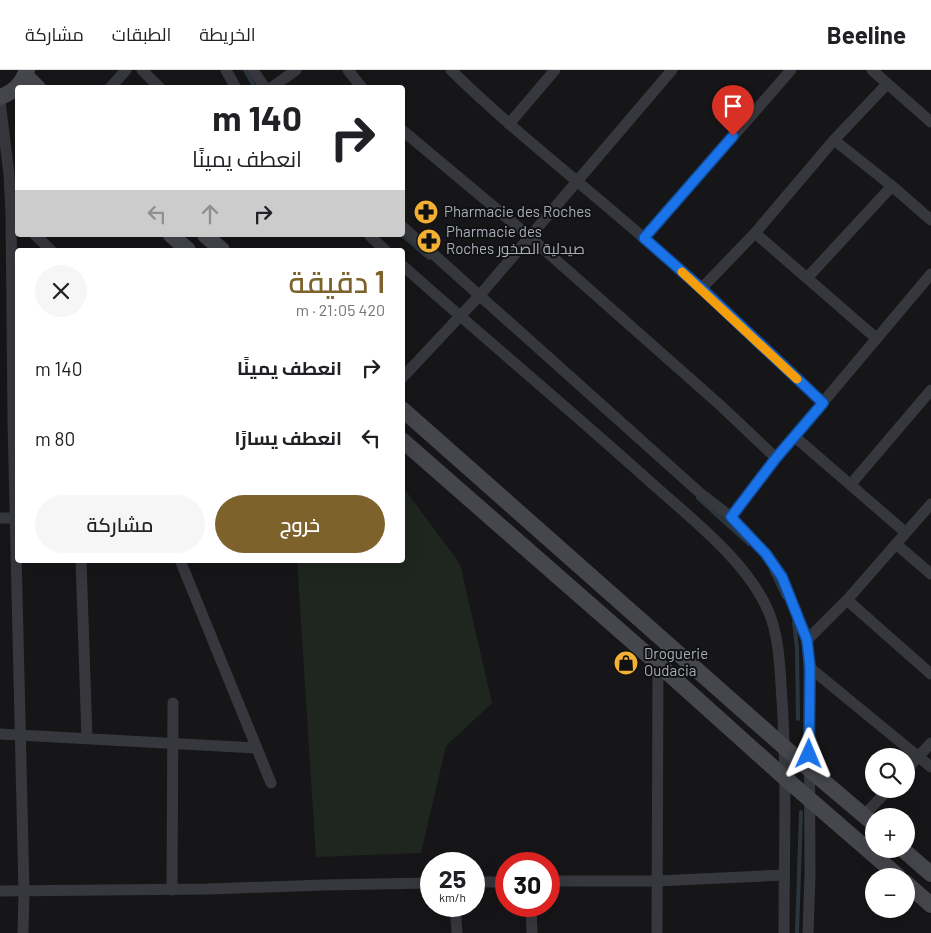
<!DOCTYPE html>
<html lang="ar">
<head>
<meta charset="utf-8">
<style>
  body { margin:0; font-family:Barlow,Cairo,sans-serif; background:#f6f6f6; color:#202124; direction:rtl; height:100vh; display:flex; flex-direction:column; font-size:19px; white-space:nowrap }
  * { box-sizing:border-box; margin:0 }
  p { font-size:16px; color:#757577 }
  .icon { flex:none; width:28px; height:28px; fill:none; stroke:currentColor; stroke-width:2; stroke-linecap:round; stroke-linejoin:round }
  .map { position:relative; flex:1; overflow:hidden; direction:ltr }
  .drawer { position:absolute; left:15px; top:178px; width:390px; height:315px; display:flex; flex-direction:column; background:#fff; border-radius:5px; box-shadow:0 5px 20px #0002; direction:rtl }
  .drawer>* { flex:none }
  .guide { position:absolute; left:15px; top:15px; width:390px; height:152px; border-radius:5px; box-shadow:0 5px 20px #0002; direction:rtl; background:#fff; color:#202124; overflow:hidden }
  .tools { position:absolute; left:865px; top:678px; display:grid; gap:10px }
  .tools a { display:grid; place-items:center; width:50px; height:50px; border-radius:50%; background:#fff; box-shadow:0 5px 20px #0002; font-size:25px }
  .speed { position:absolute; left:420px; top:782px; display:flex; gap:10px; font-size:25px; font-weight:700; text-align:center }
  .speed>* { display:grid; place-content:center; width:65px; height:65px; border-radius:50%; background:#fff; box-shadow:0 5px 20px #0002; line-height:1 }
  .speed small { font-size:12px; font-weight:400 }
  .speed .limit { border:8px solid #d22; background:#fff; color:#111 }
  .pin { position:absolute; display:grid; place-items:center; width:42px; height:42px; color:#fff; margin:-51px -21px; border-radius:50% 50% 50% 0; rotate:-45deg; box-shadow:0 0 5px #0007 }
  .pin .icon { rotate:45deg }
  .me { position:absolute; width:55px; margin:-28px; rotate:1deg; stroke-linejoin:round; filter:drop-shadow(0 0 4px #0008) }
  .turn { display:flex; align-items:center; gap:18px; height:105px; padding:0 20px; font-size:22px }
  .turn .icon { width:65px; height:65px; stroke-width:2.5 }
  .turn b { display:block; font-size:35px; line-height:42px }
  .lanes { display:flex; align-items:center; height:48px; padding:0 20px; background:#0003; justify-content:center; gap:25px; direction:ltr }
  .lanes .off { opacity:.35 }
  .round { display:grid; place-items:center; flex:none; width:52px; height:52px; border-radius:26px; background:#f6f6f6 }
  .head { display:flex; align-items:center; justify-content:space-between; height:85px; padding:0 20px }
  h1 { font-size:30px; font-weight:600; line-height:38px; color:#7e622b }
  .button { display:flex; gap:10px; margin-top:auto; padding:10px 20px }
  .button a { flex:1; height:58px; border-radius:30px; background:#7e622b; color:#fff; font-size:20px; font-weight:600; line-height:58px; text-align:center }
  .button a+a { background:#f6f6f6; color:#202124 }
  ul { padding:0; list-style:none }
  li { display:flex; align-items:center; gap:15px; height:70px; padding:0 20px }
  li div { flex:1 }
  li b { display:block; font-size:19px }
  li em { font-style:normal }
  header { display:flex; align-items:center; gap:30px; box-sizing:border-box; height:70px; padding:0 25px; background:#fff; border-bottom:1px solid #e0e0e0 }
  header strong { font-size:24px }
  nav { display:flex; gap:28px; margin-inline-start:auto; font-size:18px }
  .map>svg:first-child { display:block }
  .green { fill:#1e261f }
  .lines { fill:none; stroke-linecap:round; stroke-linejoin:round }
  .stream { stroke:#2c353c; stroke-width:4 }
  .street { stroke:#37383d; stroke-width:11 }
  .secondary { stroke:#45474d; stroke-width:16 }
  .route-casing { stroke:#114b97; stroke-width:12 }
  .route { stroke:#1a73e8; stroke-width:9 }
  .slow { stroke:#f59e0b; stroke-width:9 }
  .labels { text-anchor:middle; stroke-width:4; stroke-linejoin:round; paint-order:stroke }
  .poi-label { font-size:15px; fill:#a8adb8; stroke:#111113; text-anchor:start }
</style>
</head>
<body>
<header>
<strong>Beeline</strong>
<nav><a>الخريطة</a><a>الطبقات</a><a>مشاركة</a></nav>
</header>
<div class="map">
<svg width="931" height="863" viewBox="0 0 931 863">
  <rect width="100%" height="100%" fill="#161618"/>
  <polygon class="green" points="403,417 460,494 492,633 446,676 421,783 316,787 297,490 402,490"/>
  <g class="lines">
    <g class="stream">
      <polyline points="245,0 255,18"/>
      <polyline points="402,165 429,188"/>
      <polyline points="698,428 749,474"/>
      <polyline points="771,500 784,527"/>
      <polyline points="794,552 797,578 798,649"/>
      <polyline points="797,863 801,742"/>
    </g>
    <g class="street">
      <polyline points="142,0 160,18"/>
      <polyline points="226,0 236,18"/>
      <polyline points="253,0 265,18"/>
      <polyline points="348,0 362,18"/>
      <path d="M451,0C512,60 580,112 645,169C706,221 764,278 823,333"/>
      <polyline points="872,0 931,52"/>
      <polyline points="110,18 126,0"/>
      <polyline points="271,18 296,0"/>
      <polyline points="0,31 9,104 11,142 13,351 24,822 23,863"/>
      <polyline points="509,54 555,0"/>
      <polyline points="402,60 530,167 720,335 776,388"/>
      <polyline points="834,70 892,116 931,150"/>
      <polyline points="402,156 700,423 731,447 766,484 782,507 807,570 809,597 810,805 808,863"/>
      <polyline points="755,163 876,268"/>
      <polyline points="35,165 51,180"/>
      <polyline points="369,165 385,180"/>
      <polyline points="644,168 791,0"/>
      <path d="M402,195C483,267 567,337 647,409C689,447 752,494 771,548C780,574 780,603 782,630C787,707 784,785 784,863"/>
      <polyline points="807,208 892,116"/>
      <polyline points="701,219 755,163 834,70 887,14"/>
      <polyline points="402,308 480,225 672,0"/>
      <polyline points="795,367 905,462"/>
      <polyline points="851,414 931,320"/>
      <polyline points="731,447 776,388 931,204"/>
      <polyline points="0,448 18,448"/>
      <polyline points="896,474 931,504"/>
      <polyline points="81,490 87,668"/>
      <polyline points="180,490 271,713"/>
      <polyline points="847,530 931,604"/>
      <polyline points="807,570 847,530 931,434"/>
      <polyline points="809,597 931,697"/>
      <polyline points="0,664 257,678"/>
      <polyline points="906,700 931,673"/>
      <polyline points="864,745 889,719"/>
      <polyline points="549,811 657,811 784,805"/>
      <polyline points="474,812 506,812"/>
      <polyline points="172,820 173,633"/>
      <polyline points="0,821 208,819 324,815 431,813"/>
      <polyline points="455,836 457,863"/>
      <polyline points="531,836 532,863"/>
      <polyline points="657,863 658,594"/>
    </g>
    <g class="secondary">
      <polyline points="25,5 38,18"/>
      <path d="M0,27C14,22 22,14 27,0"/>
      <polyline points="171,165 188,180"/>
      <polyline points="205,165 222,180"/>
      <polyline points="402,339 809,699 874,754"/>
      <polyline points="402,370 658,594 785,708 898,806"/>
      <polyline points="902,779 931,804"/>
      <polyline points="906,813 931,835"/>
    </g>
  </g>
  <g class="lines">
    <defs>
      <polyline id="route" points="733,66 644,168 702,219 823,333 776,388 731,447 766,484 782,507 807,570 810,597 809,684"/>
    </defs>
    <use href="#route" class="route-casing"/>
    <use href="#route" class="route"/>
    <polyline class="slow" points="682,202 797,309"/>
  </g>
  <defs>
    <symbol id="pharmacy-disc" viewBox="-11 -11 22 22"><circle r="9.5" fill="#f2b134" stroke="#111113"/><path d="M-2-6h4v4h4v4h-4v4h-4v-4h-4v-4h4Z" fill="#111"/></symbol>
    <symbol id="shop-disc" viewBox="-11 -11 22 22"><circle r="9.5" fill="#f2b134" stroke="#111113"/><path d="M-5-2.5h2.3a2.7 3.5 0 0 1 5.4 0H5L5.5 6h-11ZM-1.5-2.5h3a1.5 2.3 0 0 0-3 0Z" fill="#111"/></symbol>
  </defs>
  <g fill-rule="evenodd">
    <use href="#pharmacy-disc" x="412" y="128" width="28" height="28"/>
    <use href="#pharmacy-disc" x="415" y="157" width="28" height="28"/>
    <use href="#shop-disc" x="612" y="579" width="28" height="28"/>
  </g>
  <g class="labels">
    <g class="poi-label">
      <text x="444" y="147">Pharmacie des Roches</text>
      <text x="446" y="167">Pharmacie des<tspan x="446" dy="17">Roches صيدلية الصخور</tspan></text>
      <text x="644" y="589">Droguerie<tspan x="644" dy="17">Oudacia</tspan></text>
    </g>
  </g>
</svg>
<div class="tools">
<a><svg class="icon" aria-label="search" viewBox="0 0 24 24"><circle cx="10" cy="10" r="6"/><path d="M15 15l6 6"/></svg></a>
<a>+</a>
<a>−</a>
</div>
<div class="speed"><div>25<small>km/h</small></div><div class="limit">30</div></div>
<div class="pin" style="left:733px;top:66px;background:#d93025"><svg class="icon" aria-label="arrive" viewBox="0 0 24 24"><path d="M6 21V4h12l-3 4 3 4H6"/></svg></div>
<svg class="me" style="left:809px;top:684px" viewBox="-20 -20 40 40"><path d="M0-17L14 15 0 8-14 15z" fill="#1a73e8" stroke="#fff" stroke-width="4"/></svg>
<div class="guide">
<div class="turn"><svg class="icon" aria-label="right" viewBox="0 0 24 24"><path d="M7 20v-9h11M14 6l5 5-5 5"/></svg><div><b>140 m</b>انعطف يمينًا</div></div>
<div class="lanes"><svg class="icon off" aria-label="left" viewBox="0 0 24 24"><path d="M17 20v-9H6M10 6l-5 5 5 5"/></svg><svg class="icon off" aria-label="ahead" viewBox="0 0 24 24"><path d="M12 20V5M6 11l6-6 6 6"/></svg><svg class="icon" aria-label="right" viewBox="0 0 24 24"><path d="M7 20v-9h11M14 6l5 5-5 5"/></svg></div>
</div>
<section class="drawer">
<div class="head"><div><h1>1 دقيقة</h1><p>420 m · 21:05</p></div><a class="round"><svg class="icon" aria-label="close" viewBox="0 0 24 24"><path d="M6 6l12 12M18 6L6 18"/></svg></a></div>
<ul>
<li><svg class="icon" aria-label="right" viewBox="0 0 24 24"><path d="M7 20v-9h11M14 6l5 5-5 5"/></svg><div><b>انعطف يمينًا</b></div><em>140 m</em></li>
<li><svg class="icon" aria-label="left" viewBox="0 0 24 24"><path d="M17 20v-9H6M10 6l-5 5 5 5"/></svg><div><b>انعطف يسارًا</b></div><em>80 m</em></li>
</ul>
<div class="button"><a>خروج</a><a>مشاركة</a></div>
</section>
</div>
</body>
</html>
